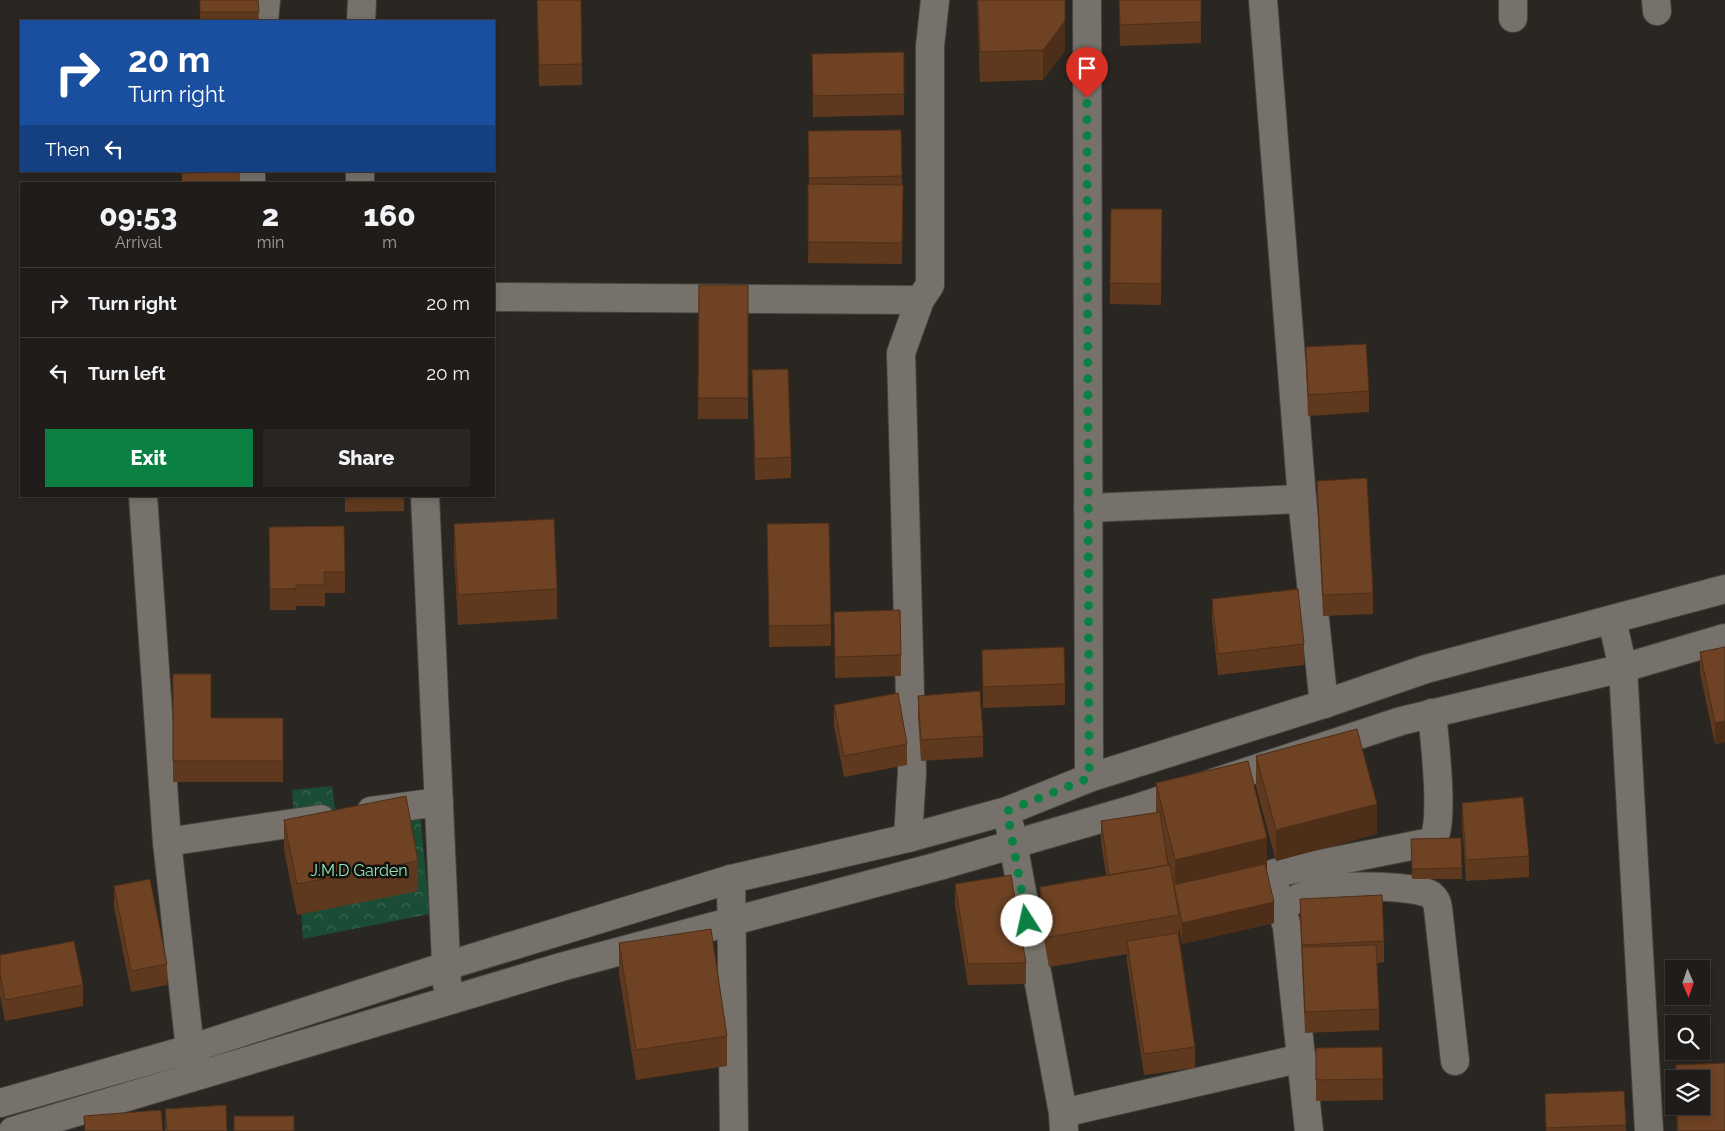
<!DOCTYPE html>
<html lang="en">
<head>
<meta charset="utf-8">
<style>
  body { margin:0; font-family:Raleway,sans-serif; background:#282522; color:#f1f3f6; height:100vh; display:flex; flex-direction:column; font-size:19px; white-space:nowrap }
  * { box-sizing:border-box; margin:0 }
  p { font-size:16px; color:#a2a1a2 }
  .icon { flex:none; width:28px; height:28px; fill:none; stroke:currentColor; stroke-width:2; stroke-linecap:round; stroke-linejoin:round }
  .map { position:relative; flex:1; overflow:hidden }
  .drawer { position:absolute; left:20px; top:182px; width:475px; height:315px; display:flex; flex-direction:column; background:#201c19; border-radius:0px; box-shadow:0 2px 8px #0003,0 0 0 1px #3d3a38 }
  .drawer>* { flex:none }
  .top-card { position:absolute; left:20px; top:20px; width:475px; height:152px; border-radius:0px; box-shadow:0 2px 8px #0003,0 0 0 1px #3d3a38; background:#1a4fa0; color:#fff; overflow:hidden }
  .needle { width:32px; rotate:178deg }
  .controls { position:absolute; left:1665px; top:960px; display:grid; gap:10px }
  .controls a { display:grid; place-items:center; width:45px; height:45px; border-radius:0px; background:#201c19; box-shadow:0 2px 8px #0003,0 0 0 1px #3d3a38; font-size:25px }
  .pin { position:absolute; display:grid; place-items:center; width:42px; height:42px; color:#fff; margin:-51px -21px; border-radius:50% 50% 50% 0; rotate:-45deg; box-shadow:0 0 5px #0007 }
  .pin .icon { rotate:45deg }
  .me { position:absolute; width:55px; margin:-28px; rotate:350deg; stroke-linejoin:round; filter:drop-shadow(0 0 4px #0008) }
  .turn { display:flex; align-items:center; gap:18px; height:105px; padding:0 25px; font-size:22px }
  .turn .icon { width:65px; height:65px; stroke-width:2.5 }
  .turn b { display:block; font-size:35px; line-height:42px }
  .then { display:flex; align-items:center; height:48px; padding:0 25px; background:#0003; gap:10px; font-size:19px }
  .eta { display:flex; justify-content:space-evenly; align-items:center; height:85px; text-align:center }
  .eta b { font-size:30px; font-weight:800; line-height:35px }
  .button { display:flex; gap:10px; margin-top:auto; padding:10px 25px }
  .button a { flex:1; height:58px; border-radius:0px; background:#0b8043; color:#fff; font-size:20px; font-weight:800; line-height:58px; text-align:center }
  .button a+a { background:#282522; color:#f1f3f6 }
  ul { padding:0; list-style:none }
  li { display:flex; align-items:center; gap:15px; height:70px; padding:0 25px; border-top:1px solid #3d3a38 }
  li div { flex:1 }
  li b { display:block; font-size:19px }
  li em { font-style:normal }
  .map>svg:first-child { display:block }
  .park { fill:url(#park-crowns) }
  .lines { fill:none; stroke-linecap:round; stroke-linejoin:round }
  .street-casing { stroke:#484540; stroke-width:30 }
  .street { stroke:#76726b; stroke-width:28 }
  .wall { fill:#5f391e; fill-rule:evenodd }
  .shaded-wall { fill:#4d2e18 }
  .building { fill:#6e4223; stroke:#4d2e18 }
  .route { stroke:#0b8043; stroke-width:9; stroke-dasharray:0 16.2 }
  .labels { text-anchor:middle; stroke-width:5; stroke-linejoin:round; paint-order:stroke }
  .park-label { font-size:16px; fill:#91e8bb; stroke:#11100d }
</style>
</head>
<body>
<div class="map">
<svg width="1725" height="1131" viewBox="0 0 1725 1131">
  <defs>
    <pattern id="park-crowns" width="20" height="18" patternUnits="userSpaceOnUse" patternTransform="scale(1.25)"><rect width="20" height="18" fill="#1b4c36"/><path d="M2 6a3 3 0 1 1 6 0M12 15a3 3 0 1 1 6 0" fill="none" stroke="#3d6653"/></pattern>
  </defs>
  <rect width="100%" height="100%" fill="#2a2621"/>
  <polygon class="park" points="332,786 336,814 419,804 430,914 303,939 292,790"/>
  <g class="lines">
    <defs>
      <g id="street">
        <polyline points="1087,0 1089,778"/>
        <polyline points="1263,0 1302,499 1324,704"/>
        <polyline points="1513,0 1513,18"/>
        <polyline points="1656,0 1657,11"/>
        <polyline points="264,21 266,0"/>
        <polyline points="361,21 362,0"/>
        <polyline points="251,171 251,184"/>
        <polyline points="360,184 360,171"/>
        <polyline points="494,297 920,300"/>
        <polyline points="143,496 167,842 190,1049 193,1065"/>
        <polyline points="425,496 447,984"/>
        <polyline points="1088,508 1302,499"/>
        <polyline points="1612,620 1623,668 1649,1131"/>
        <polyline points="371,811 439,802"/>
        <polyline points="1010,827 1063,1113 1064,1131"/>
        <polyline points="908,838 912,772 901,353 920,300 930,285 930,46 935,0"/>
        <polyline points="167,842 321,819"/>
        <polyline points="731,879 734,1131"/>
        <path d="M1281,906C1295,900 1310,892 1324,889C1345,885 1414,885 1431,895C1436,899 1437,902 1438,908L1455,1061"/>
        <polyline points="0,1103 190,1049 446,966 731,879 908,838 1007,811 1089,778 1324,704 1426,669 1725,589"/>
        <polyline points="1063,1113 1302,1058"/>
        <polyline points="13,1131 561,967 939,866 1134,809 1401,721 1623,668 1725,638"/>
        <path d="M1309,1131L1287,927L1273,881L1275,873L1431,842C1446,831 1434,735 1432,713"/>
      </g>
    </defs>
    <use href="#street" class="street-casing"/>
    <use href="#street" class="street"/>
  </g>
  <g class="wall">
    <polygon points="200,0 258,0 259,21 200,21"/>
    <polygon points="537,0 582,64 582,85 539,86"/>
    <polygon points="977,0 1065,0 1065,51 1043,80 980,82"/>
    <polygon points="1119,0 1201,0 1201,43 1120,46"/>
    <polygon points="904,52 904,115 813,117 812,54"/>
    <polygon points="901,130 902,185 903,185 902,264 808,263 809,184 808,131"/>
    <polygon points="1111,209 1162,209 1161,305 1110,304"/>
    <polygon points="699,285 748,285 748,419 698,419"/>
    <polygon points="1306,347 1369,391 1369,412 1308,416 1306,368"/>
    <polygon points="752,370 791,457 791,478 755,480"/>
    <polygon points="1317,481 1373,593 1373,614 1323,616 1317,502"/>
    <polygon points="345,496 404,496 404,511 345,512"/>
    <polygon points="454,524 557,589 557,619 458,625 454,555"/>
    <polygon points="767,524 831,625 831,646 769,647"/>
    <polygon points="269,548 345,572 345,593 325,593 325,606 296,606 296,610 270,610"/>
    <polygon points="1212,599 1304,644 1304,665 1218,675 1212,620"/>
    <polygon points="834,612 901,655 901,676 835,678"/>
    <polygon points="1725,647 1725,742 1715,744 1700,673 1700,652"/>
    <polygon points="982,650 1065,684 1065,705 983,708"/>
    <polygon points="173,674 211,718 283,718 283,782 173,782"/>
    <polygon points="918,696 983,736 983,757 921,761 918,717"/>
    <polygon points="834,705 907,744 907,765 844,777 834,726"/>
    <polygon points="1256,756 1377,834 1276,861 1256,787"/>
    <path d="M1156,783L1267,869L1274,923L1182,944L1179,927V935L1195,1047V1068L1144,1075L1127,962V954L1049,967L1040,917V887L1106,875L1101,842V821L1156,813ZM1166,852L1169,865H1168Z"/>
    <polygon points="1462,803 1529,856 1529,877 1466,881 1462,824"/>
    <polygon points="284,820 418,861 418,891 297,915 284,850"/>
    <polygon points="1461,838 1462,879 1412,879 1411,839"/>
    <polygon points="955,884 1026,963 1026,984 968,985 955,905"/>
    <polygon points="114,886 167,964 167,985 131,992 114,907"/>
    <polygon points="1300,899 1384,941 1384,962 1377,963 1379,1009 1379,1030 1305,1033 1300,920"/>
    <polygon points="619,943 727,1036 727,1066 636,1080 619,974"/>
    <polygon points="0,955 83,985 83,1006 5,1021 0,995"/>
    <polygon points="1382,1047 1383,1100 1316,1101 1316,1048"/>
    <polygon points="1725,1063 1725,1131 1677,1131 1676,1106 1701,1106 1701,1079 1676,1079 1676,1065"/>
    <polygon points="1624,1091 1626,1131 1546,1131 1545,1094"/>
    <polygon points="165,1109 227,1131 165,1131"/>
  </g>
  <g class="shaded-wall">
    <polygon points="1065,21 1065,51 1043,80 1043,50"/>
    <polygon points="1725,721 1725,742 1715,744 1715,723"/>
    <polygon points="1377,804 1377,834 1276,861 1276,830"/>
    <polygon points="1267,838 1267,869 1175,890 1175,860"/>
    <polygon points="1274,902 1274,923 1182,944 1182,923"/>
  </g>
  <g class="building">
    <polygon points="200,0 258,0 259,12 200,12"/>
    <polygon points="537,0 581,0 582,64 539,65"/>
    <polygon points="978,0 1065,0 1065,21 1043,50 980,52"/>
    <polygon points="1119,0 1201,0 1201,22 1120,25"/>
    <polygon points="904,52 904,94 813,96 812,54"/>
    <polygon points="901,130 902,176 809,178 808,131"/>
    <polygon points="239,172 239,184 182,184 182,173"/>
    <polygon points="808,184 903,185 902,243 808,242"/>
    <polygon points="1111,209 1162,209 1161,284 1110,283"/>
    <polygon points="699,285 748,285 748,398 698,398"/>
    <polygon points="1366,344 1369,391 1308,395 1306,347"/>
    <polygon points="788,369 791,457 755,459 752,370"/>
    <polygon points="1367,478 1373,593 1323,595 1317,481"/>
    <polygon points="554,519 557,589 458,595 454,524"/>
    <polygon points="829,523 831,625 769,626 767,524"/>
    <polygon points="344,526 345,572 324,572 325,585 296,585 296,589 270,589 269,527"/>
    <polygon points="1298,589 1304,644 1218,654 1212,599"/>
    <polygon points="900,610 901,655 835,657 834,612"/>
    <polygon points="1064,647 1065,684 983,687 982,650"/>
    <polygon points="1725,647 1725,721 1715,723 1700,652"/>
    <polygon points="173,674 211,674 211,718 283,718 283,761 173,761"/>
    <polygon points="980,691 983,736 921,740 918,696"/>
    <polygon points="898,693 907,744 844,756 834,705"/>
    <polygon points="1357,729 1377,804 1276,830 1256,756"/>
    <polygon points="1248,761 1267,838 1175,860 1156,783"/>
    <polygon points="406,796 418,861 297,884 284,820"/>
    <polygon points="1523,797 1529,856 1466,860 1462,803"/>
    <polygon points="1160,812 1168,865 1109,875 1101,821"/>
    <polygon points="1461,838 1462,868 1412,869 1411,839"/>
    <polygon points="1265,864 1274,902 1182,923 1174,885"/>
    <polygon points="1170,865 1179,915 1049,937 1040,887"/>
    <polygon points="1011,875 1026,963 968,964 955,884"/>
    <polygon points="150,879 167,964 131,971 114,886"/>
    <polygon points="1382,895 1384,941 1302,945 1300,899"/>
    <polygon points="711,929 727,1036 636,1050 619,943"/>
    <polygon points="1178,933 1195,1047 1144,1054 1127,941"/>
    <polygon points="74,941 83,985 5,1000 0,974 0,955"/>
    <polygon points="1376,945 1379,1009 1305,1012 1302,947"/>
    <polygon points="1382,1047 1383,1079 1316,1080 1316,1048"/>
    <polygon points="1725,1063 1725,1131 1678,1131 1677,1106 1701,1106 1701,1079 1676,1079 1676,1065"/>
    <polygon points="1624,1091 1626,1125 1546,1128 1545,1094"/>
    <polygon points="226,1105 227,1131 167,1131 165,1109"/>
    <polygon points="161,1110 163,1131 85,1131 84,1116"/>
    <rect x="234" y="1116" width="60" height="15"/>
  </g>
  <g class="lines">
    <polyline class="route" points="1027,921 1007,811 1089,778 1087,98"/>
  </g>
  <g class="labels">
    <g class="park-label">
      <text x="359" y="876">J.M.D Garden</text>
    </g>
  </g>
</svg>
<div class="controls">
<a><svg class="needle" viewBox="-14 -14 28 28"><path d="M0-13l5 13h-10z" fill="#e53935"/><path d="M0 13l5-13h-10z" fill="#a2a1a2"/></svg></a>
<a><svg class="icon" aria-label="search" viewBox="0 0 24 24"><circle cx="10" cy="10" r="6"/><path d="M15 15l6 6"/></svg></a>
<a><svg class="icon" aria-label="layers" viewBox="0 0 24 24"><path d="M12 4l9 5-9 5-9-5zM3 14l9 5 9-5"/></svg></a>
</div>
<div class="pin" style="left:1087px;top:98px;background:#d93025"><svg class="icon" aria-label="arrive" viewBox="0 0 24 24"><path d="M6 21V4h12l-3 4 3 4H6"/></svg></div>
<svg class="me" style="left:1027px;top:921px" viewBox="-20 -20 40 40"><circle r="19" fill="#fff"/><path d="M0-13L10 11 0 6-10 11z" fill="#0b8043"/></svg>
<div class="top-card">
<div class="turn"><svg class="icon" aria-label="right" viewBox="0 0 24 24"><path d="M7 20v-9h11M14 6l5 5-5 5"/></svg><div><b>20 m</b>Turn right</div></div>
<div class="then">Then<svg class="icon" aria-label="left" viewBox="0 0 24 24"><path d="M17 20v-9H6M10 6l-5 5 5 5"/></svg></div>
</div>
<section class="drawer">
<div class="eta">
<div><b>09:53</b><p>Arrival</p></div>
<div><b>2</b><p>min</p></div>
<div><b>160</b><p>m</p></div>
</div>
<ul>
<li><svg class="icon" aria-label="right" viewBox="0 0 24 24"><path d="M7 20v-9h11M14 6l5 5-5 5"/></svg><div><b>Turn right</b></div><em>20 m</em></li>
<li><svg class="icon" aria-label="left" viewBox="0 0 24 24"><path d="M17 20v-9H6M10 6l-5 5 5 5"/></svg><div><b>Turn left</b></div><em>20 m</em></li>
</ul>
<div class="button"><a>Exit</a><a>Share</a></div>
</section>
</div>
</body>
</html>
